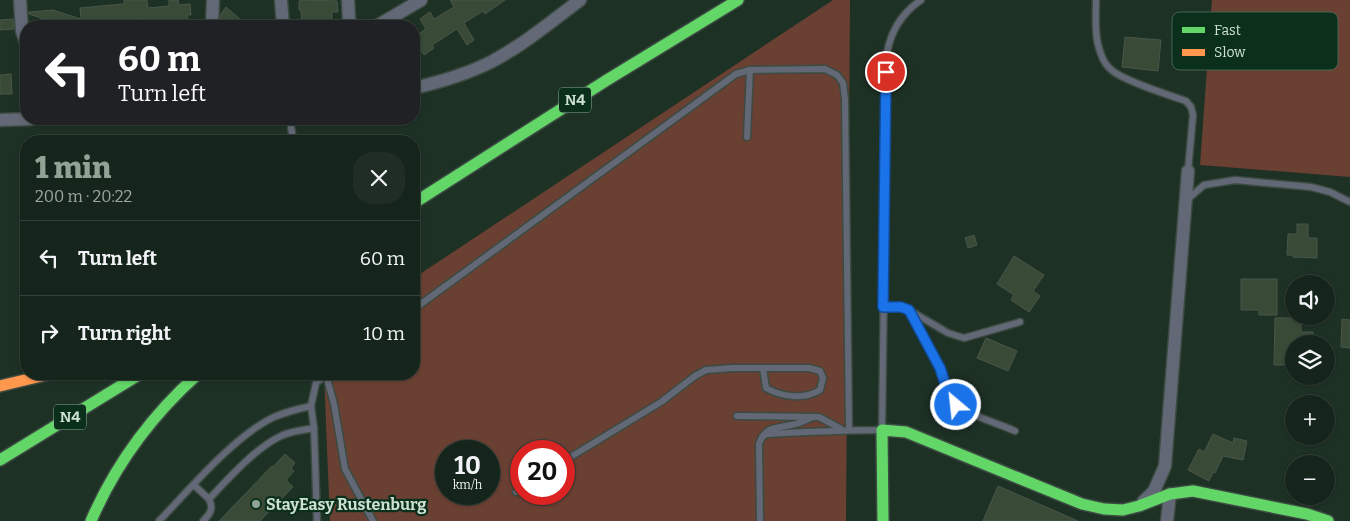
<!DOCTYPE html>
<html lang="en">
<head>
<meta charset="utf-8">
<style>
  body { margin:0; font-family:Bitter,serif; background:#1f2d25; color:#f1f3f6; height:100vh; display:flex; flex-direction:column; font-size:19px; white-space:nowrap }
  * { box-sizing:border-box; margin:0 }
  p { font-size:16px; color:#9ea5a3 }
  .icon { flex:none; width:28px; height:28px; fill:none; stroke:currentColor; stroke-width:2; stroke-linecap:round; stroke-linejoin:round }
  .map { position:relative; flex:1; overflow:hidden }
  .details { position:absolute; left:20px; top:135px; width:400px; height:245px; display:flex; flex-direction:column; background:#16251c; border-radius:20px; box-shadow:0 1px 4px #0004,0 0 0 1px #35423b }
  .details>* { flex:none }
  .hud { position:absolute; left:20px; top:20px; width:400px; height:105px; border-radius:20px; box-shadow:0 1px 4px #0004,0 0 0 1px #35423b; background:#202124; color:#fff; overflow:hidden }
  .tools { position:absolute; left:1285px; top:275px; display:grid; gap:10px }
  .tools a { display:grid; place-items:center; width:50px; height:50px; border-radius:50%; background:#16251c; box-shadow:0 1px 4px #0004,0 0 0 1px #35423b; font-size:25px }
  .speed { position:absolute; left:435px; top:440px; display:flex; gap:10px; font-size:25px; font-weight:700; text-align:center }
  .speed>* { display:grid; place-content:center; width:65px; height:65px; border-radius:50%; background:#16251c; box-shadow:0 1px 4px #0004,0 0 0 1px #35423b; line-height:1 }
  .speed small { font-size:12px; font-weight:400 }
  .speed .limit { border:8px solid #d22; background:#fff; color:#111 }
  .pin { position:absolute; display:grid; place-items:center; width:42px; height:42px; color:#fff; margin:-21px; border:2px solid #fff; border-radius:50%; box-shadow:0 1px 5px #0007 }
  .me { position:absolute; width:55px; margin:-28px; rotate:332deg; stroke-linejoin:round; filter:drop-shadow(0 0 4px #0008) }
  .turn { display:flex; align-items:center; gap:18px; height:105px; padding:0 15px; font-size:22px }
  .turn .icon { width:65px; height:65px; stroke-width:2.5 }
  .turn b { display:block; font-size:35px; line-height:42px }
  .round { display:grid; place-items:center; flex:none; width:52px; height:52px; border-radius:20px; background:#1f2d25 }
  .head { display:flex; align-items:center; justify-content:space-between; height:85px; padding:0 15px }
  h1 { font-size:30px; font-weight:800; line-height:38px; color:#90a395 }
  ul { padding:0; list-style:none }
  li { display:flex; align-items:center; gap:15px; height:75px; padding:0 15px; border-top:1px solid #35423b }
  li div { flex:1 }
  li b { display:block; font-size:19px }
  li em { font-style:normal }
  .map>svg:first-child { display:block }
  .green { fill:#6a4033; fill-rule:evenodd }
  .building { fill:#394b36; stroke:#49564a }
  .lines { fill:none; stroke-linecap:round; stroke-linejoin:round }
  .lane-casing { stroke:#3c4b42; stroke-width:9 }
  .street-casing { stroke:#3c4b42; stroke-width:15 }
  .fast-casing { stroke:#3c4b42; stroke-width:14 }
  .slow-casing { stroke:#3c4b42; stroke-width:14 }
  .lane { stroke:#636876; stroke-width:6 }
  .street { stroke:#636876; stroke-width:12 }
  .fast { stroke:#63d668; stroke-width:11 }
  .slow { stroke:#ff974d; stroke-width:11 }
  .route-casing { stroke:#114b97; stroke-width:12 }
  .route { stroke:#1a73e8; stroke-width:9 }
  .poi-dot { fill:#90a395; stroke:#0a2f1a; stroke-width:2 }
  .labels { text-anchor:middle; stroke-width:4.5; stroke-linejoin:round; paint-order:stroke }
  .shield { fill:#0a2f1a; stroke:#92ab9b; stroke-width:1 }
  .shield-label { font-size:15px; font-weight:bold; fill:#cde0d2 }
  .poi-label { font-size:16px; font-weight:bold; fill:#cde0d2; stroke:#0a2f1a; text-anchor:start }
  .key { fill:#0a2f1a; stroke:#446451; stroke-width:1 }
  .key-label { font-size:14px; fill:#cde0d2 }
</style>
</head>
<body>
<div class="map">
<svg width="1350" height="521" viewBox="0 0 1350 521">
  <rect width="100%" height="100%" fill="#1e3125"/>
  <g class="green">
    <path d="M833,0H850L846,521H330L324,374H414V278ZM446,451H489V494H446ZM521,451H564V494H521Z"/>
    <polygon points="1212,0 1350,0 1350,177 1200,165"/>
  </g>
  <g class="building">
    <polygon points="124,0 147,0 148,8 169,6 169,0 178,0 179,5 190,4 191,15 187,15 188,20 141,24 141,19 76,25 76,26 52,26 43,23 44,19 29,14 29,12 53,10 81,19 80,8 124,4"/>
    <polygon points="303,0 337,1 338,12 332,12 332,26 302,26 301,10 299,10 299,1"/>
    <polygon points="450,0 505,0 485,14 483,11 464,23 474,40 467,45 457,29 432,45 434,48 424,55 421,51 414,56 414,37 426,29 420,19 430,12 434,19 454,7"/>
    <polygon points="226,7 248,26 226,26 220,21 221,14"/>
    <polygon points="13,19 14,29 0,30 0,20"/>
    <polygon points="1125,37 1161,40 1158,71 1122,67"/>
    <polygon points="11,74 12,94 0,94 0,75"/>
    <polygon points="1297,224 1308,224 1308,238 1317,238 1317,258 1293,257 1293,255 1287,255 1288,234 1297,234"/>
    <polygon points="974,235 977,245 968,248 965,238"/>
    <polygon points="1014,256 1044,275 1033,291 1040,296 1029,312 1011,300 1014,295 997,284"/>
    <polygon points="1241,279 1277,279 1277,315 1259,315 1259,310 1241,310"/>
    <polygon points="1275,318 1301,318 1301,332 1313,332 1313,344 1294,344 1294,365 1274,365"/>
    <polygon points="1342,319 1350,320 1350,348 1341,347"/>
    <polygon points="986,338 1017,351 1008,371 977,358"/>
    <polygon points="1213,434 1233,443 1234,438 1247,441 1243,460 1223,456 1215,473 1213,472 1209,481 1188,470 1199,449 1204,452"/>
    <polygon points="285,454 295,463 291,468 294,471 286,480 293,487 260,521 219,521 272,466 273,467"/>
    <polygon points="998,486 1078,521 983,521"/>
  </g>
  <g class="lines">
    <defs>
      <g id="lane">
        <path d="M1096,0C1096,17 1094,37 1101,54C1103,61 1107,67 1114,72C1130,83 1166,94 1186,101L1191,107L1193,115L1188,171"/>
        <polyline points="290,119 293,141"/>
        <polyline points="747,137 750,70"/>
        <polyline points="180,141 183,141"/>
        <polyline points="1188,199 1204,185 1235,180 1311,187 1330,192 1350,202"/>
        <polyline points="883,307 901,307 909,310 948,333 964,338 1020,322"/>
        <polyline points="414,309 736,74 750,70 825,69 837,75 843,83 845,99 849,430"/>
        <path d="M909,310C919,330 931,349 940,369C945,381 947,398 958,406C974,417 997,423 1015,431"/>
        <polyline points="326,375 334,404 345,469 373,521"/>
        <polyline points="737,416 819,417 841,429"/>
        <path d="M762,437L767,434C806,432 843,430 882,430L887,53C891,30 902,13 921,0"/>
        <path d="M564,461L661,402L695,376L706,370L733,368H809L820,371L823,378L820,390C804,400 782,397 766,388L763,368"/>
        <polyline points="194,485 209,499"/>
        <polyline points="516,492 521,489"/>
        <path d="M159,521C190,489 234,436 274,417C286,412 298,409 311,406"/>
        <path d="M203,521C210,514 214,509 209,499C229,478 256,447 283,435C293,431 304,430 314,428"/>
        <polyline points="317,521 314,428 311,406 316,383 327,374"/>
        <path d="M760,521L759,444C766,426 774,429 791,425C798,424 806,420 813,417"/>
      </g>
      <g id="street">
        <polyline points="20,0 22,31 26,43"/>
        <polyline points="281,0 283,26"/>
        <polyline points="348,0 349,20 353,26"/>
        <polyline points="212,26 213,0"/>
        <polyline points="377,26 421,0"/>
        <path d="M414,88C440,82 467,74 491,62C523,45 551,22 580,0"/>
        <polyline points="0,120 31,119"/>
        <polyline points="1143,502 1154,491 1165,466 1188,171"/>
        <polyline points="1167,521 1170,494"/>
      </g>
      <g id="fast">
        <polyline points="414,203 607,80 738,0"/>
        <polyline points="0,460 140,374"/>
        <path d="M91,521C116,463 151,416 198,374"/>
        <polyline points="883,521 882,430 906,432 1082,504 1104,509 1123,510 1139,506 1170,494 1193,491 1307,514 1328,521"/>
      </g>
      <polyline id="slow" points="0,386 50,374"/>
    </defs>
    <use href="#lane" class="lane-casing"/>
    <use href="#street" class="street-casing"/>
    <use href="#fast" class="fast-casing"/>
    <use href="#slow" class="slow-casing"/>
    <use href="#lane" class="lane"/>
    <use href="#street" class="street"/>
    <use href="#fast" class="fast"/>
    <use href="#slow" class="slow"/>
  </g>
  <g class="lines">
    <defs>
      <polyline id="route" points="886,72 883,307 901,307 909,310 940,368 948,392 956,405"/>
    </defs>
    <use href="#route" class="route-casing"/>
    <use href="#route" class="route"/>
  </g>
  <circle class="poi-dot" cx="256" cy="504" r="5"/>
  <g class="labels">
    <g class="shield">
      <rect x="559" y="87.5" width="32" height="25" rx="4"/>
      <rect x="54" y="404.5" width="32" height="25" rx="4"/>
    </g>
    <g class="shield-label">
      <text x="575" y="105">N4</text>
      <text x="70" y="422">N4</text>
    </g>
    <g class="poi-label">
      <text x="266" y="510">StayEasy Rustenburg</text>
    </g>
  </g>
  <rect x="1172" y="12" width="166" height="58" rx="8" class="key"/>
  <rect x="1182" y="27" width="23" height="6" fill="#63d668"/>
  <rect x="1182" y="49" width="23" height="7" fill="#ff974d"/>
  <g class="key-label">
    <text x="1214" y="35">Fast</text>
    <text x="1214" y="57">Slow</text>
  </g>
</svg>
<div class="tools">
<a><svg class="icon" aria-label="sound" viewBox="0 0 24 24"><path d="M4 9h4l5-4v14l-5-4H4zM17 9q2 3 0 6"/></svg></a>
<a><svg class="icon" aria-label="layers" viewBox="0 0 24 24"><path d="M12 4l9 5-9 5-9-5zM3 14l9 5 9-5"/></svg></a>
<a>+</a>
<a>−</a>
</div>
<div class="speed"><div>10<small>km/h</small></div><div class="limit">20</div></div>
<div class="pin" style="left:886px;top:72px;background:#d93025"><svg class="icon" aria-label="arrive" viewBox="0 0 24 24"><path d="M6 21V4h12l-3 4 3 4H6"/></svg></div>
<svg class="me" style="left:956px;top:405px" viewBox="-20 -20 40 40"><circle r="17" fill="#1a73e8" stroke="#fff" stroke-width="3"/><path d="M0-11L8 9 0 5-8 9z" fill="#fff"/></svg>
<div class="hud">
<div class="turn"><svg class="icon" aria-label="left" viewBox="0 0 24 24"><path d="M17 20v-9H6M10 6l-5 5 5 5"/></svg><div><b>60 m</b>Turn left</div></div>
</div>
<section class="details">
<div class="head"><div><h1>1 min</h1><p>200 m · 20:22</p></div><a class="round"><svg class="icon" aria-label="close" viewBox="0 0 24 24"><path d="M6 6l12 12M18 6L6 18"/></svg></a></div>
<ul>
<li><svg class="icon" aria-label="left" viewBox="0 0 24 24"><path d="M17 20v-9H6M10 6l-5 5 5 5"/></svg><div><b>Turn left</b></div><em>60 m</em></li>
<li><svg class="icon" aria-label="right" viewBox="0 0 24 24"><path d="M7 20v-9h11M14 6l5 5-5 5"/></svg><div><b>Turn right</b></div><em>10 m</em></li>
</ul>
</section>
</div>
</body>
</html>
